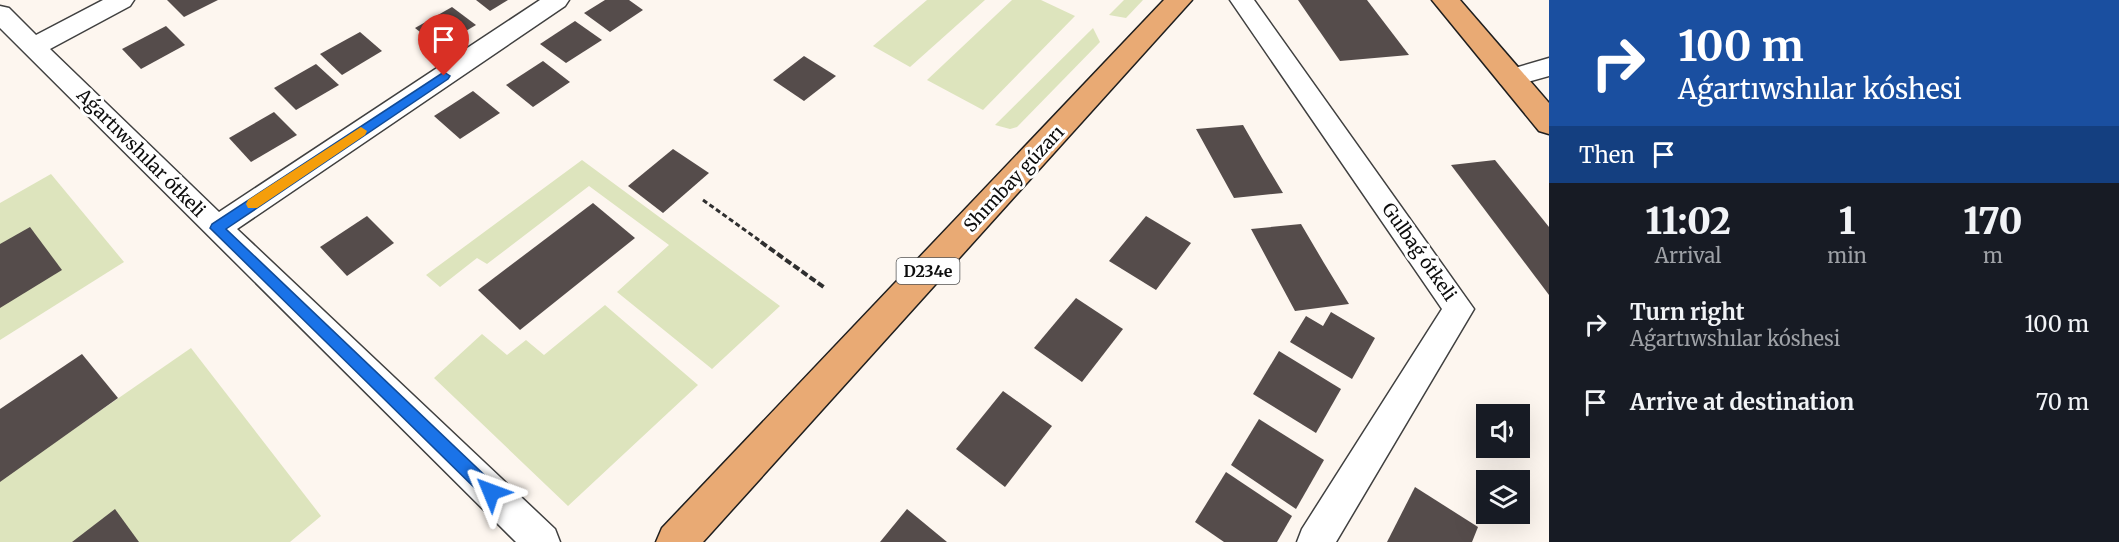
<!DOCTYPE html>
<html lang="en">
<head>
<meta charset="utf-8">
<style>
  body { margin:0; font-family:Merriweather,serif; background:#20242c; color:#f1f3f6; height:100vh; display:flex; flex-direction:column; font-size:22px; white-space:nowrap }
  * { box-sizing:border-box; margin:0 }
  p { font-size:20px; color:#9ea1a6 }
  .icon { flex:none; width:33px; height:33px; fill:none; stroke:currentColor; stroke-width:2; stroke-linecap:round; stroke-linejoin:round }
  .map { position:relative; flex:1; overflow:hidden }
  .sheet { display:flex; flex-direction:column; background:#171b24; width:570px }
  .sheet>* { flex:none }
  .banner { background:#1a4fa0; color:#fff; overflow:hidden }
  .tools { position:absolute; left:1476px; top:404px; display:grid; gap:12px }
  .tools a { display:grid; place-items:center; width:54px; height:54px; border-radius:0px; background:#171b24; box-shadow:0 6px 24px #0002; font-size:30px }
  .pin { position:absolute; display:grid; place-items:center; width:51px; height:51px; color:#fff; margin:-62px -26px; border-radius:50% 50% 50% 0; rotate:-45deg; box-shadow:0 0 6px #0007 }
  .pin .icon { rotate:45deg }
  .me { position:absolute; width:66px; margin:-33px; rotate:314deg; stroke-linejoin:round; filter:drop-shadow(0 0 4px #0008) }
  .turn { display:flex; align-items:center; gap:21px; height:126px; padding:0 30px; font-size:27px }
  .turn .icon { width:78px; height:78px; stroke-width:2.5 }
  .turn b { display:block; font-size:42px; line-height:51px }
  .then { display:flex; align-items:center; height:57px; padding:0 30px; background:#0003; gap:12px; font-size:22px }
  .eta { display:flex; justify-content:space-evenly; align-items:center; height:102px; text-align:center }
  .eta b { font-size:36px; font-weight:800; line-height:42px }
  ul { padding:0; list-style:none }
  li { display:flex; align-items:center; gap:18px; height:78px; padding:0 30px }
  li div { flex:1 }
  li b { display:block; font-size:22px }
  li em { font-style:normal }
  main { display:flex; flex:1; min-height:0 }
  .map>svg:first-child { display:block }
  .green { fill:#dde4bd }
  .building { fill:#554c4b }
  .lines { fill:none; stroke-linecap:round; stroke-linejoin:round }
  .minor-casing { stroke:#404040; stroke-width:3 }
  .major-casing { stroke:#1e1e1e; stroke-width:3 }
  .path-far1 { stroke:#2f2f2f; stroke-width:3; stroke-dasharray:5 3; stroke-linecap:butt }
  .path { stroke:#2f2f2f; stroke-width:4; stroke-dasharray:7 3; stroke-linecap:butt }
  .minor { fill:#fff; fill-rule:evenodd }
  .major { fill:#e9aa74; fill-rule:evenodd }
  .route { fill:#1a73e8; stroke:#114b97; stroke-width:1.5 }
  .slow { fill:#f59e0b }
  .labels { text-anchor:middle; stroke-width:6; stroke-linejoin:round; paint-order:stroke }
  .shield { fill:#fff; stroke:#565656; stroke-width:1.5 }
  .shield-label { font-size:16px; font-weight:bold; fill:#0d0d0d }
  .street-label { font-size:18px; fill:#0d0d0d; stroke:#fff }
</style>
</head>
<body>
<main>
<div class="map">
<svg width="1549" height="542" viewBox="0 0 1549 542">
  <rect width="100%" height="100%" fill="#fdf6ef"/>
  <g class="green">
    <polygon points="927,0 985,0 910,67 873,46"/>
    <polygon points="1012,0 1041,0 1075,16 983,110 927,80"/>
    <polygon points="1124,0 1143,0 1126,18 1109,15"/>
    <polygon points="1093,28 1100,42 1017,127 1010,129 995,125"/>
    <polygon points="582,160 780,306 712,369 617,292 669,245 589,186 487,264 477,258 440,287 426,275"/>
    <polygon points="51,174 124,262 0,340 0,203"/>
    <polygon points="605,305 698,385 568,506 434,378 482,334 507,355 526,340 544,355"/>
    <polygon points="191,348 321,516 290,542 0,542 0,480"/>
  </g>
  <g class="building">
    <polygon points="167,0 218,0 184,17"/>
    <polygon points="476,0 508,0 490,11"/>
    <polygon points="605,0 629,0 643,10 610,32 584,13"/>
    <polygon points="1298,0 1367,0 1409,55 1340,61"/>
    <polygon points="452,7 476,25 439,47 415,28"/>
    <polygon points="575,21 602,40 566,63 540,44"/>
    <polygon points="166,26 185,45 141,69 122,49"/>
    <polygon points="360,32 382,51 342,75 320,54"/>
    <polygon points="804,56 836,76 804,101 773,80"/>
    <polygon points="543,61 570,82 533,107 506,85"/>
    <polygon points="316,64 339,85 296,110 274,88"/>
    <polygon points="473,91 500,113 460,139 434,116"/>
    <polygon points="274,112 297,135 251,162 229,138"/>
    <polygon points="1243,125 1262,158 1283,193 1234,198 1196,129"/>
    <polygon points="673,149 709,173 663,213 628,186"/>
    <polygon points="1495,160 1549,227 1549,295 1451,165"/>
    <polygon points="593,203 635,238 520,330 478,290"/>
    <polygon points="367,216 394,243 347,276 320,247"/>
    <polygon points="1146,216 1191,243 1156,290 1109,261"/>
    <polygon points="1301,224 1324,263 1349,304 1295,311 1251,229"/>
    <polygon points="30,227 62,270 0,308 0,244"/>
    <polygon points="1076,298 1123,329 1082,382 1034,348"/>
    <polygon points="1331,312 1375,338 1352,379 1290,342 1306,316 1323,326"/>
    <polygon points="1279,351 1341,389 1316,433 1253,394"/>
    <polygon points="82,354 118,398 0,482 0,409"/>
    <polygon points="1003,391 1052,426 1005,487 956,449"/>
    <polygon points="1259,419 1324,460 1296,509 1231,465"/>
    <polygon points="1226,472 1292,516 1277,542 1224,542 1195,522"/>
    <polygon points="1415,487 1478,527 1472,542 1387,542"/>
    <polygon points="115,509 139,542 72,542"/>
    <polygon points="907,509 947,542 880,542"/>
  </g>
  <g class="lines">
    <defs>
      <g id="minor">
        <polygon points="103,0 134,0 130,6 50,49 219,212 540,0 569,0 565,6 237,229 555,529 560,542 516,542 0,28 0,6 9,8 36,35"/>
        <polygon points="1230,0 1254,0 1474,309 1336,542 1297,542 1302,529 1442,309"/>
        <polygon points="1549,58 1549,76 1510,87 1501,84 1497,78 1501,72"/>
      </g>
      <g id="major">
        <polygon points="1164,0 1192,0 703,542 656,542 662,528"/>
        <polygon points="1432,0 1460,0 1549,103 1549,134 1539,131"/>
      </g>
    </defs>
    <use href="#minor" class="minor-casing"/>
    <use href="#major" class="major-casing"/>
    <polyline class="path-far1" points="703,200 763,243"/>
    <polyline class="path" points="761,242 825,288"/>
    <use href="#minor" class="minor"/>
    <use href="#major" class="major"/>
  </g>
  <polygon class="route" points="444,72 450,76 448,79 226,229 497,487 499,492 497,498 491,500 485,498 210,228 212,224"/>
  <polygon class="slow" points="361,127 367,131 365,135 257,208 248,208 246,204 248,200"/>
  <g class="labels">
    <rect class="shield" x="896.5" y="258" width="63" height="26" rx="4.5"/>
    <g class="shield-label">
      <text x="928" y="277">D234e</text>
    </g>
    <g class="street-label">
      <text transform="translate(141 153) rotate(45)" y="6">Aǵartıwshılar ótkeli</text>
      <text transform="translate(1014 179) rotate(-47)" y="6">Shımbay gúzarı</text>
      <text transform="translate(1419 252) rotate(55)" y="6">Gulbaǵ ótkeli</text>
    </g>
  </g>
</svg>
<div class="tools">
<a><svg class="icon" aria-label="sound" viewBox="0 0 24 24"><path d="M4 9h4l5-4v14l-5-4H4zM17 9q2 3 0 6"/></svg></a>
<a><svg class="icon" aria-label="layers" viewBox="0 0 24 24"><path d="M12 4l9 5-9 5-9-5zM3 14l9 5 9-5"/></svg></a>
</div>
<div class="pin" style="left:444px;top:76px;background:#d93025"><svg class="icon" aria-label="arrive" viewBox="0 0 24 24"><path d="M6 21V4h12l-3 4 3 4H6"/></svg></div>
<svg class="me" style="left:491px;top:492px" viewBox="-20 -20 40 40"><path d="M0-17L14 15 0 8-14 15z" fill="#1a73e8" stroke="#fff" stroke-width="4"/></svg>
</div>
<section class="sheet">
<div class="banner">
<div class="turn"><svg class="icon" aria-label="right" viewBox="0 0 24 24"><path d="M7 20v-9h11M14 6l5 5-5 5"/></svg><div><b>100 m</b>Aǵartıwshılar kóshesi</div></div>
<div class="then">Then<svg class="icon" aria-label="arrive" viewBox="0 0 24 24"><path d="M6 21V4h12l-3 4 3 4H6"/></svg></div>
</div>
<div class="eta">
<div><b>11:02</b><p>Arrival</p></div>
<div><b>1</b><p>min</p></div>
<div><b>170</b><p>m</p></div>
</div>
<ul>
<li><svg class="icon" aria-label="right" viewBox="0 0 24 24"><path d="M7 20v-9h11M14 6l5 5-5 5"/></svg><div><b>Turn right</b><p>Aǵartıwshılar kóshesi</p></div><em>100 m</em></li>
<li><svg class="icon" aria-label="arrive" viewBox="0 0 24 24"><path d="M6 21V4h12l-3 4 3 4H6"/></svg><div><b>Arrive at destination</b></div><em>70 m</em></li>
</ul>
</section>
</main>
</body>
</html>
